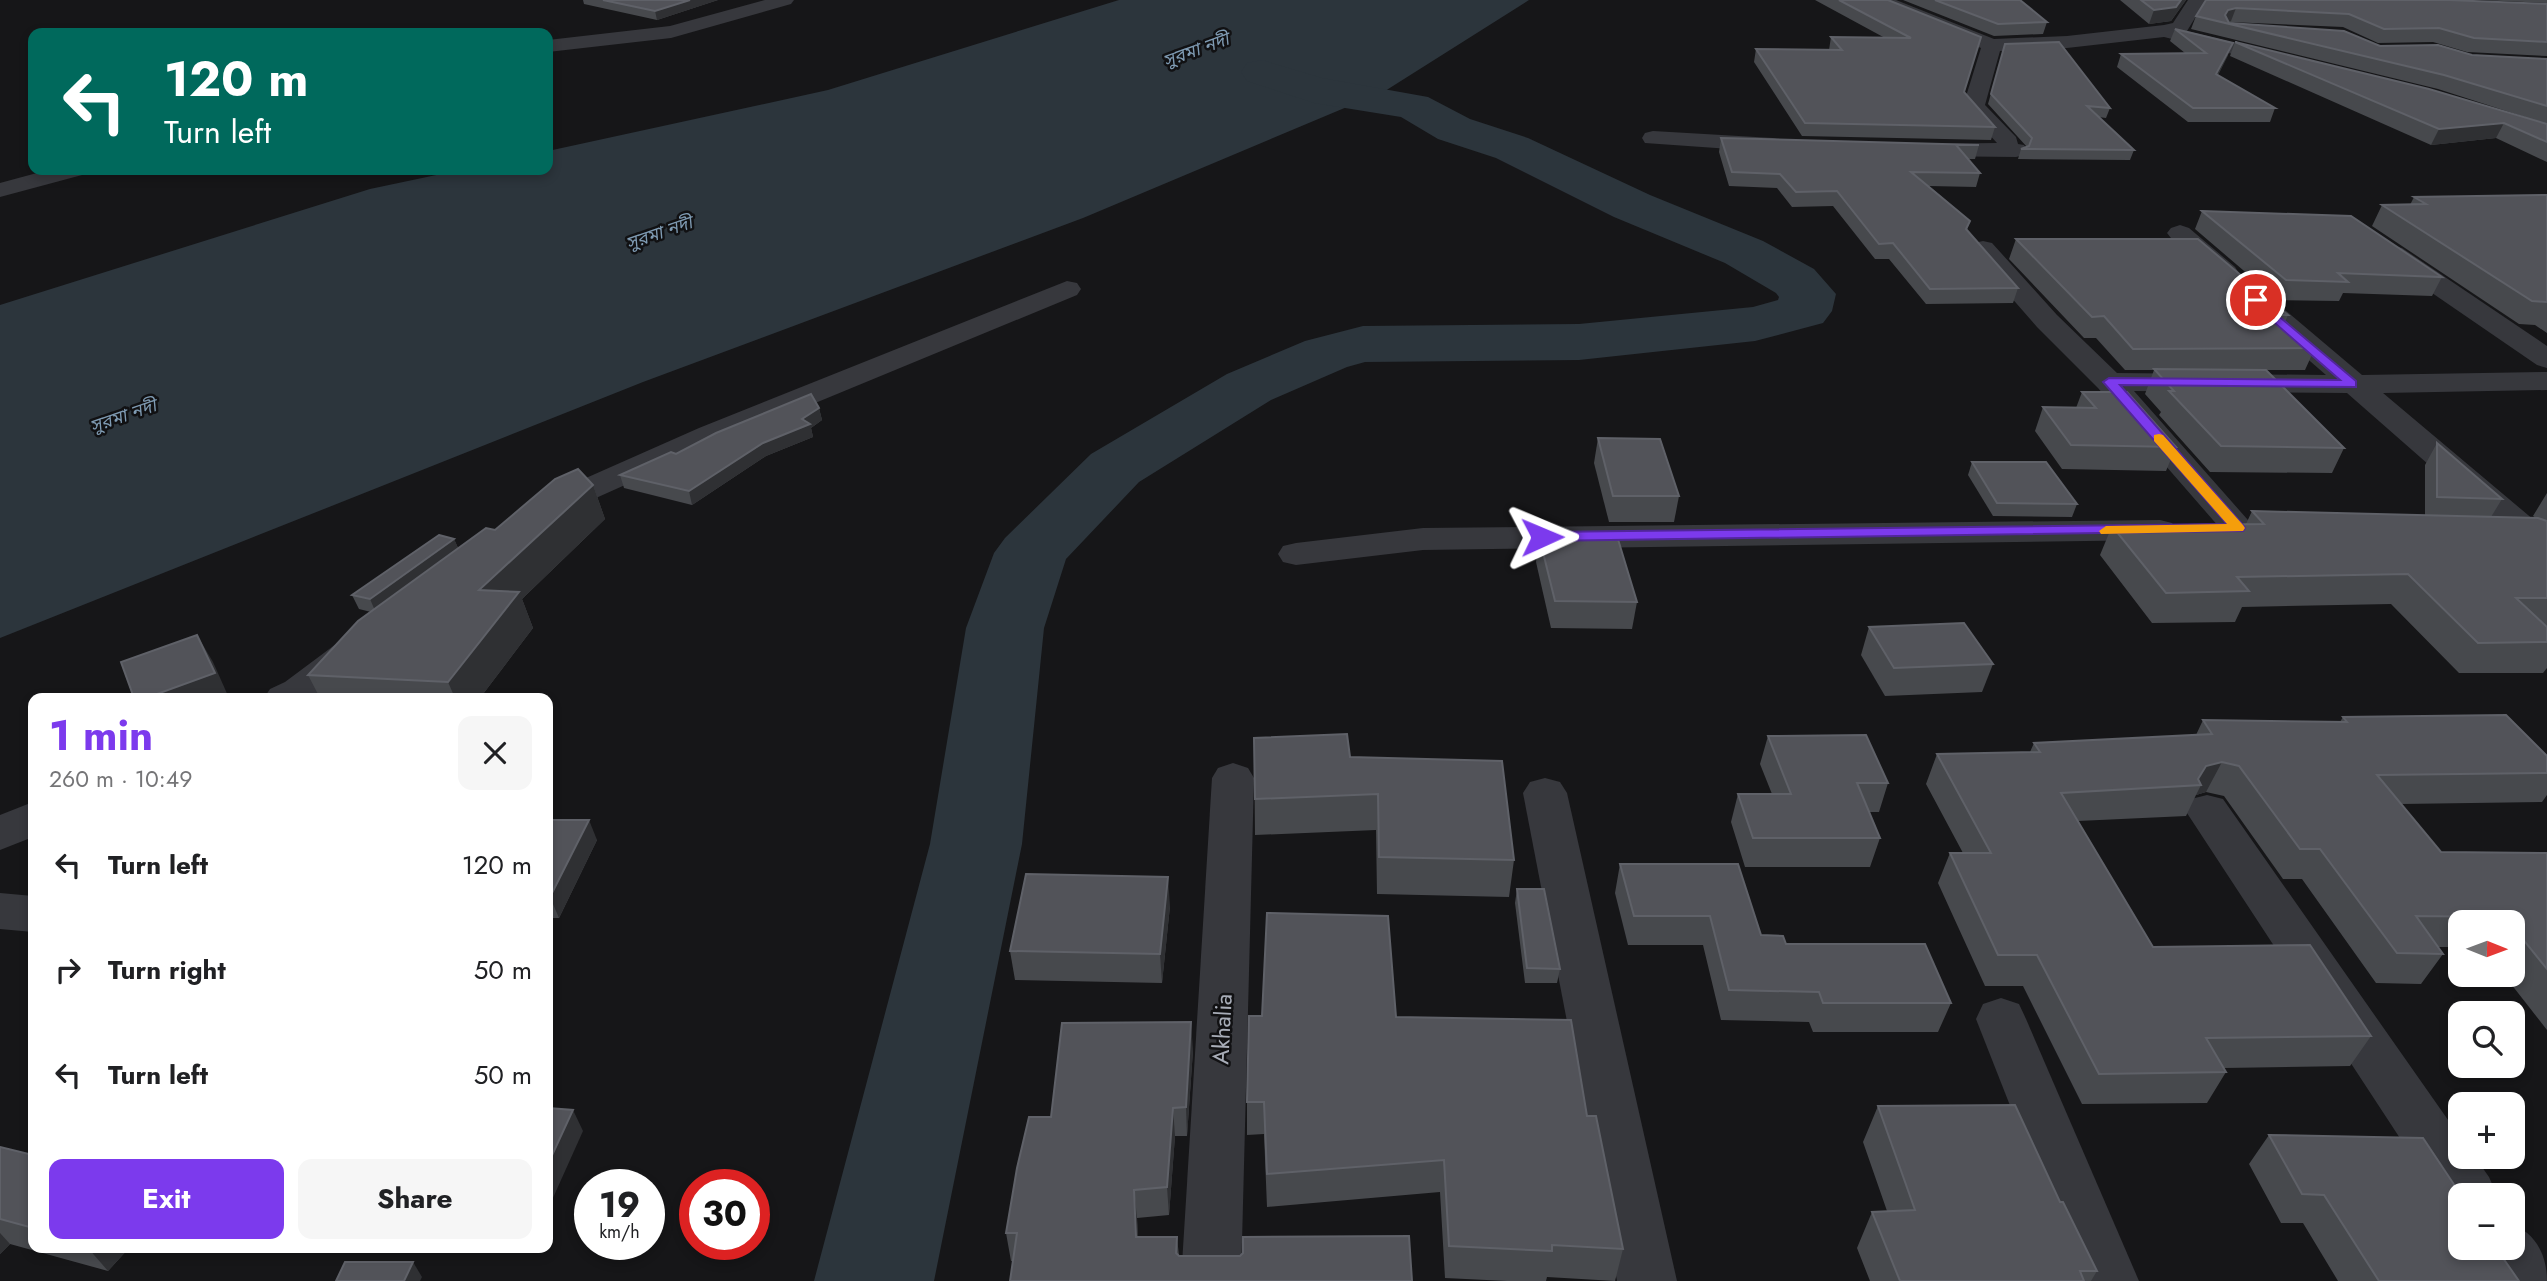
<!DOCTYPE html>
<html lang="en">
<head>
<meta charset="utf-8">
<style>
  body { margin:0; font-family:Jost,"Noto Sans Bengali",sans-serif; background:#f6f6f6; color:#202124; height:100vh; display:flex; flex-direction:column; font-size:26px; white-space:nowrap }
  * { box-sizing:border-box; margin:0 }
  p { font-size:23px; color:#757577 }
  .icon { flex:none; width:38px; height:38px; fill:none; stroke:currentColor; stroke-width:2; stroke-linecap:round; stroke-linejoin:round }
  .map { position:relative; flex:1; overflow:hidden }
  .sheet { position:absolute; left:28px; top:693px; width:525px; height:560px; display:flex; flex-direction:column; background:#fff; border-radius:14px; box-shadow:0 4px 10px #0003 }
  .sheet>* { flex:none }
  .top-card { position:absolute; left:28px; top:28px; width:525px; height:147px; border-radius:14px; box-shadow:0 4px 10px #0003; background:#00695c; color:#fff; overflow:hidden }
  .needle { width:46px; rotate:91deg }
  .buttons { position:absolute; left:2448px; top:910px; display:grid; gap:14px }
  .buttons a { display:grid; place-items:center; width:77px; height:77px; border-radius:14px; background:#fff; box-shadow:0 4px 10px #0003; font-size:35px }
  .speed { position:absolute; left:574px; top:1169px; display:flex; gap:14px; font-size:35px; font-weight:700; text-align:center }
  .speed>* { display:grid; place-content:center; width:91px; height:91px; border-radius:50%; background:#fff; box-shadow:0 4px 10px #0003; line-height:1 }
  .speed small { font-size:18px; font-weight:400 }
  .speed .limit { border:10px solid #d22; background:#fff; color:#111 }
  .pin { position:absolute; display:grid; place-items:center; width:60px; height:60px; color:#fff; margin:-30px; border:4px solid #fff; border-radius:50%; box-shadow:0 2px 7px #0007 }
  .me { position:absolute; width:77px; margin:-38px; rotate:89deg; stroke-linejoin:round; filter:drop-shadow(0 0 5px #0008) }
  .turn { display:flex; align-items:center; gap:24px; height:147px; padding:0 21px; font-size:32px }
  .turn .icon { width:91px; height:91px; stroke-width:2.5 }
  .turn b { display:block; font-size:49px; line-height:60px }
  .round { display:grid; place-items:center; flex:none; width:74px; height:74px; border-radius:14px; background:#f6f6f6 }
  .summary { display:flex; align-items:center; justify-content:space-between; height:119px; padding:0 21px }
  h1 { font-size:42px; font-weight:700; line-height:52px; color:#7c3aed }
  .action { display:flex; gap:14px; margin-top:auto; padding:14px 21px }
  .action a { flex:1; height:80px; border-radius:14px; background:#7c3aed; color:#fff; font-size:28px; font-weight:700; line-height:80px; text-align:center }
  .action a+a { background:#f6f6f6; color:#202124 }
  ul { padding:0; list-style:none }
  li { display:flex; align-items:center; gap:21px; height:105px; padding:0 21px }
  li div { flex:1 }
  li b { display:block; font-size:26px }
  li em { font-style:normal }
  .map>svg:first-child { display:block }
  .water { fill:#2c353c }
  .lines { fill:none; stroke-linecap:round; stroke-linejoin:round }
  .river { fill:#2c353c; fill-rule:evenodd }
  .minor { fill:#37383d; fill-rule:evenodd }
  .wall { fill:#47494d }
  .shaded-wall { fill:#2f3033 }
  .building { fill:#525359; stroke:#5f6168; stroke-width:2 }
  .route { fill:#7c3aed; stroke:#51269a; stroke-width:2 }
  .slow { fill:#f59e0b }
  .labels { text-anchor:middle; stroke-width:5; stroke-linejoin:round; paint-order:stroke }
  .far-water-label { font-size:18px; font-style:italic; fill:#7f9bb3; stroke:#111113 }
  .near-street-label { font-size:23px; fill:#a8adb8; stroke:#111113 }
</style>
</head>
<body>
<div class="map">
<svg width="2547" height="1281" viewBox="0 0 2547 1281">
  <rect width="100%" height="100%" fill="#161618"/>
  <polygon class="water" points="1119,0 1529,0 1385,91 1083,218 643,382 0,638 0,305 370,189 460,170 548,170 548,151 828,90"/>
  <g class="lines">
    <polygon class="river" points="1262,60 1322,78 1428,97 1470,119 1528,138 1650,195 1763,241 1814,269 1836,294 1832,311 1823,323 1755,341 1579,360 1365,362 1347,367 1271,400 1139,482 1066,559 1044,628 1022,844 934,1281 814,1281 930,844 966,628 994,553 1005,538 1091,454 1227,374 1305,341 1363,326 1579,324 1753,307 1778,300 1779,297 1776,293 1725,263 1614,217 1496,158 1438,139 1401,117 1314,103 1247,81 1241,72 1247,63"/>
    <g class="minor">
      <polygon points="765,0 794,0 791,4 671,38 548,52 548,40 670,26"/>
      <polygon points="1871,0 1896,0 1994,39 2067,36 2164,25 2173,23 2188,0 2206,0 2187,31 2292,57 2295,61 2292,65 2285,67 2164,37 2067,48 2000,51 1985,105 2016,137 2018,144 2024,145 2027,150 2024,155 2016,157 1927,156 1919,154 1916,149 1919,144 1997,143 1963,106 1981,48 1874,4"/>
      <polygon points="1653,131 1773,138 1781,140 1784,145 1781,150 1773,152 1645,143 1642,138 1645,133"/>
      <polygon points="48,170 86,170 82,175 0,197 0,183"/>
      <polygon points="2180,225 2189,228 2235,267 2239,273 2235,279 2226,281 2217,279 2171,238 2167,233 2171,228"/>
      <polygon points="1983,241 1992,243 2057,315 2117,373 2326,375 2264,321 2260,315 2264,309 2274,307 2284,309 2362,375 2547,372 2547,390 2383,393 2547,531 2547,560 2534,557 2347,393 2134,391 2255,528 2250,535 2238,538 2226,535 2098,388 2037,327 1974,255 1970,249 1974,243"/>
      <polygon points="2393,246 2402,248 2547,346 2547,368 2537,365 2384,260 2380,254 2384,248"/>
      <polygon points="1067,281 1077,283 1081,289 1077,295 721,442 558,515 546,518 534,515 529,508 534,501 699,428"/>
      <polygon points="2160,520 2172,523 2177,530 2172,537 2160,540 1423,550 1296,565 1283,562 1278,554 1283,546 1296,543 1423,528"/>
      <polygon points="354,638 368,641 373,650 368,659 316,698 264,698 270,689 285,682 340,641"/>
      <polygon points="1233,763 1248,768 1254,778 1241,1281 1181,1281 1212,778 1218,768"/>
      <polygon points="1545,778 1560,782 1567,793 1677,1281 1617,1281 1523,793 1530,782"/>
      <polygon points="2207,795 2223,799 2460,1137 2460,1157 2475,1157 2489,1177 2497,1195 2460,1195 2460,1217 2449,1213 2185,810 2191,799"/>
      <polygon points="33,802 33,837 0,850 0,815"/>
      <polygon points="0,893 33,896 33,932 0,929"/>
      <polygon points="2001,998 2019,1004 2026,1019 2139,1281 2079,1281 1976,1019 1983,1004"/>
      <path d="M2513,1225C2537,1234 2547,1257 2547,1281H2493L2475,1248H2513Z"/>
    </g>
  </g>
  <g class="wall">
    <polygon points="583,0 718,0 657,20 584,4"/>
    <polygon points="1815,0 1888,0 1964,93 1995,127 1991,140 1802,136 1754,62 1756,49 1829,50 1831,37 1885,38"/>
    <polygon points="1903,0 2020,0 2047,22 2043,34 1994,36"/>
    <polygon points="2120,0 2186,0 2171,21 2149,24"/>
    <polygon points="2206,0 2547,4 2547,56 2467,52 2433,42 2378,43 2343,27 2229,22 2380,46 2472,55 2547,59 2547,162 2496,138 2431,145 2230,56 2235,42 2525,117 2438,89 2191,29 2196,16"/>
    <polygon points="2480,0 2547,0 2547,3"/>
    <polygon points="2175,29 2228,55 2218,75 2275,108 2270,122 2188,122 2117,67 2121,54 2185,53 2170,41"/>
    <polygon points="2005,44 2110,108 2106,118 2098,117 2134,150 2130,160 2018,159 2021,149 2027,147 1988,104"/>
    <polygon points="1721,138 1979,145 1975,159 1968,159 1980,173 1976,187 1929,186 1970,221 1967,230 2018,288 2013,303 1926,304 1889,259 1875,259 1833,206 1792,207 1777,188 1729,186 1719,152"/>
    <polygon points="2547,195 2547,333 2535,325 2519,324 2372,226 2382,205 2410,205 2414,197"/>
    <polygon points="2202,211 2442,277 2432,296 2343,293 2339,301 2278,300 2195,229"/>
    <polygon points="2016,239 2288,315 2285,322 2315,348 2305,370 2238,370 2344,448 2332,473 2210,472 2159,415 2161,412 2145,394 2154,370 2125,370 2096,338 2084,338 2009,259"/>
    <polygon points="2082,392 2176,447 2166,471 2062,469 2035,431 2043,407 2076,408"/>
    <polygon points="819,408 822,420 811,428 813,437 766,456 692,505 624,488 620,475"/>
    <polygon points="1598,438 1679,496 1674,522 1609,522 1594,463"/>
    <polygon points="2437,443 2502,499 2491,517 2536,518 2533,516 2547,493 2547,668 2543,673 2459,673 2391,604 2242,607 2235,622 2152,623 2100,555 2112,526 2246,524 2252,511 2425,515 2425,465"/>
    <polygon points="1972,462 2077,504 2072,517 1993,516 1968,475"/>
    <polygon points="593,485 605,519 522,599 533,628 480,698 320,698 308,675 371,612 359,609 352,595 454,539 458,548"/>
    <polygon points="1539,536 1637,602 1632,629 1551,628 1536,562"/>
    <polygon points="1869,627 1993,664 1982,692 1885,696 1861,655"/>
    <polygon points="2343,717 2547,756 2547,795 2542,802 2401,804 2441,852 2547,853 2547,1030 2504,975 2513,975 2513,922 2460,922 2460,947 2438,947 2443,954 2421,984 2376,983 2302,879 2283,879 2224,796 2206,792 2196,795 2186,816 2078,821 2153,947 2371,1036 2350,1066 2224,1068 2226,1072 2207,1103 2082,1104 2023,986 1985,986 1938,883 1950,853 1963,853 1926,784 1937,754 2030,752 2034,743 2196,735 2203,720 2340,722"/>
    <polygon points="1768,736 1888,783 1879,812 1869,812 1880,838 1870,867 1745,867 1731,822 1738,794 1772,794 1760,764"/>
    <polygon points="1254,738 1350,757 1514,860 1509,897 1377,894 1376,830 1255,835"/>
    <polygon points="548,820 597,840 559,918 548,918"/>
    <polygon points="1620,864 1761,935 1951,1003 1938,1032 1813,1032 1809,1022 1721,1020 1703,945 1628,945 1615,893"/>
    <polygon points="1517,889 1560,969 1557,983 1525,983 1515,903"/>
    <polygon points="1170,906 1162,983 1015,980 1010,951"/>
    <polygon points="1262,1016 1396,1017 1587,1116 1623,1249 1615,1281 1547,1277 1546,1281 1507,1281 1445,1278 1440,1192 1267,1207 1264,1134 1247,1135 1247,1102"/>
    <polygon points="1193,1050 1187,1136 1175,1136 1169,1215 1137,1218 1138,1237 1177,1237 1179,1256 1412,1281 1011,1261 1006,1233 1051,1117"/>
    <polygon points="1878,1106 2060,1202 2097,1271 2091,1281 1870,1281 1857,1248 1872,1212 1887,1211 1863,1142"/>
    <polygon points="2269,1135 2460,1248 2519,1281 2338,1281 2303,1223 2281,1223 2249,1164"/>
    <polygon points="0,1147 33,1155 33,1248 129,1248 108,1271 10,1244 0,1254"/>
  </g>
  <g class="shaded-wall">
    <polygon points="690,0 718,0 657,20 655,11"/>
    <polygon points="2181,0 2186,0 2171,21 2149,24 2154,10"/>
    <polygon points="2236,8 2231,21 2226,23 2225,15 2228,10"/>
    <polygon points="2233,43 2228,55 2212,87 2216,74"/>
    <polygon points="2504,123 2496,138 2431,145 2439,129"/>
    <polygon points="819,408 822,420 811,428 813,437 766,456 692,505 689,491"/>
    <polygon points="593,485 605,519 522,599 533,628 480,698 455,698 448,682 479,590"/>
    <polygon points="454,539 460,552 376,613 370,599"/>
    <polygon points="197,635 213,662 229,698 146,698"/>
    <polygon points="2222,762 2206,792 2196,795 2201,785 2194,786 2206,766"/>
    <polygon points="589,820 597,840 559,918 550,897"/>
    <polygon points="1168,877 1170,906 1162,983 1160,954"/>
    <polygon points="1191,1022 1193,1050 1187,1136 1186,1107"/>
    <polygon points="1173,1108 1175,1136 1169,1215 1167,1187"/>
    <polygon points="573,1110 583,1131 548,1209 548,1164"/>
    <polygon points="1134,1190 1137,1218 1139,1265 1136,1237"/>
    <polygon points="0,1233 10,1244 0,1254"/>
    <polygon points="88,1248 129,1248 108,1271"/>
    <polygon points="413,1262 422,1277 420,1281 404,1281"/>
  </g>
  <g class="building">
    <polygon points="603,0 690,0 655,11"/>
    <polygon points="1839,0 1888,0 1981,37 1964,92 1995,127 1805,123 1756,49 1842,50 1831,37 1911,38"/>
    <polygon points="1935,0 2020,0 2047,22 1998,24"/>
    <polygon points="2141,0 2181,0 2176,7 2154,10"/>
    <polygon points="2206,0 2449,0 2547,4 2547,42 2474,38 2439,28 2384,29 2349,14 2236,8 2228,10 2225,15 2229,23 2344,31 2380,46 2438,45 2472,55 2547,59 2547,106 2444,75 2196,16"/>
    <polygon points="2175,29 2233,43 2216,74 2275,108 2193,108 2121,54 2206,53"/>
    <polygon points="2059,42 2110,108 2087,106 2134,150 2021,149 2029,146 2032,138 1991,94 2005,44"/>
    <polygon points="2235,42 2429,89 2547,124 2547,142 2504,123 2439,129"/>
    <polygon points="1721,138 1979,145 1956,145 1980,173 1911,172 1970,221 1966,229 2018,288 1930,289 1893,243 1879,244 1837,191 1796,192 1780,174 1732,172"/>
    <polygon points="2547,195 2547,302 2532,301 2382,205 2426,204 2414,197"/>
    <polygon points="2202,211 2351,216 2442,277 2338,273 2348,282 2286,280"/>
    <polygon points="2016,239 2198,239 2288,315 2277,315 2315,348 2133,349 2104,316 2092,317"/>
    <polygon points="2154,369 2266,370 2344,448 2221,446 2169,391 2174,391"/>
    <polygon points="2082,392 2127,392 2176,447 2071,445 2043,407 2096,408"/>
    <polygon points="811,394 819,408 802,419 810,424 763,443 689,491 620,475 671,452 676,454 716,433"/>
    <polygon points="1598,438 1660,439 1679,496 1613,496"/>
    <polygon points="2437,443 2502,499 2437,497"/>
    <polygon points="1972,462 2046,462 2077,504 1997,503"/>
    <polygon points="578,469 593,485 479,590 519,592 448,682 308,675 358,621 486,528 495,530 555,479"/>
    <polygon points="2252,511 2538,518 2547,521 2547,598 2516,598 2547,627 2547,642 2478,643 2408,574 2237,577 2249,591 2166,593 2112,526 2264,524"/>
    <polygon points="439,535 454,539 370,599 352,595"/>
    <polygon points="1539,536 1617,536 1637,602 1555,601"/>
    <polygon points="1964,623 1993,664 1894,668 1869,627"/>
    <polygon points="197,635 215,673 146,698 134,698 121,662"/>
    <polygon points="2506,715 2547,756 2547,773 2377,775 2441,852 2547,853 2547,969 2513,927 2513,922 2509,922 2504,917 2416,916 2443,954 2397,953 2320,849 2300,849 2239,766 2222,762 2206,766 2198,779 2201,785 2061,793 2153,947 2310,945 2371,1036 2206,1038 2226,1072 2099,1074 2037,955 1998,955 1950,853 1991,853 1937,754 2040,752 2034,743 2212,734 2203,720 2347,722 2343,717"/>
    <polygon points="1347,734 1350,757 1502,761 1514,860 1379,857 1378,794 1255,799 1254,738"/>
    <polygon points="1866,735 1888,783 1857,783 1880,838 1753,838 1738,794 1791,794 1768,736"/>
    <polygon points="548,820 589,820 550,897 548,897"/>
    <polygon points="1620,864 1738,864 1761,935 1783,936 1786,944 1925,944 1951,1003 1823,1003 1819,992 1729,990 1710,916 1634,916"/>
    <polygon points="1026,874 1168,877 1160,954 1010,951"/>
    <polygon points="1517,889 1544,889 1560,969 1527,968"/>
    <polygon points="1267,913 1388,916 1396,1017 1571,1020 1587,1116 1596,1116 1623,1249 1552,1245 1552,1251 1449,1246 1444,1160 1267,1174 1264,1102 1247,1102 1249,1016 1262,1016"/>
    <polygon points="1191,1022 1186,1107 1173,1108 1167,1187 1134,1190 1136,1237 1177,1237 1176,1253 1179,1256 1240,1256 1243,1253 1243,1237 1409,1236 1412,1281 1010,1281 1017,1233 1006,1233 1017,1168 1029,1117 1051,1117 1062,1023"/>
    <polygon points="2015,1105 2060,1202 2063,1202 2097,1271 2080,1271 2084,1281 1900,1281 1872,1212 1915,1210 1878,1106"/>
    <polygon points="548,1108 573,1110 548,1164"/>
    <polygon points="2269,1135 2423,1138 2461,1195 2460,1248 2496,1248 2519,1281 2379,1281 2324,1195 2302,1194"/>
    <polygon points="0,1147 33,1155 33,1228 0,1219"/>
    <polygon points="345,1262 413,1262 404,1281 336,1281"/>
  </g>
  <polygon class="route" points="2256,297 2356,381 2356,387 2120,385 2243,525 2245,528 2243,531 1542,541 1535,537 1542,532 2227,524 2103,382 2109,378 2340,380 2252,303 2252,298"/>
  <polygon class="slow" points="2159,434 2163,435 2243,525 2245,528 2243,531 2101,534 2099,531 2106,526 2227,524 2154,441 2154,435"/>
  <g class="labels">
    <g class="far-water-label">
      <text transform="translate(1196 50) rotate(-20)" y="6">সুরমা নদী</text>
      <text transform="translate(659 233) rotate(-19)" y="6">সুরমা নদী</text>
      <text transform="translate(123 416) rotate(-19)" y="6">সুরমা নদী</text>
    </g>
    <g class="near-street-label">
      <text transform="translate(1222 1029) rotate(-87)" y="8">Akhalia</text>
    </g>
  </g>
</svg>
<div class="buttons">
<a><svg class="needle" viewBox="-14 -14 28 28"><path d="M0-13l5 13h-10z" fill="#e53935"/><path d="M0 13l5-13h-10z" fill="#757577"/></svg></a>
<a><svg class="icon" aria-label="search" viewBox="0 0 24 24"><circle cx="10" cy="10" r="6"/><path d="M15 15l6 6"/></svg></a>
<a>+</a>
<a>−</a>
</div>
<div class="speed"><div>19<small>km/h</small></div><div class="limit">30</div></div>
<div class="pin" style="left:2256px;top:300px;background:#d93025"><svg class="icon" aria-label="arrive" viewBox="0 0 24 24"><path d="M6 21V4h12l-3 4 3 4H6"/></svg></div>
<svg class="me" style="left:1542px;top:537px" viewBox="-20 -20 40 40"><path d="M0-17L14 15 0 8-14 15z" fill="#7c3aed" stroke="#fff" stroke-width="4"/></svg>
<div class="top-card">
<div class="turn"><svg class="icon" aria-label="left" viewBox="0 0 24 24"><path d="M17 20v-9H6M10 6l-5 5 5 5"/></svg><div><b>120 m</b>Turn left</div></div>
</div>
<section class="sheet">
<div class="summary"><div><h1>1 min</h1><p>260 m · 10:49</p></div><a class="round"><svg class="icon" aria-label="close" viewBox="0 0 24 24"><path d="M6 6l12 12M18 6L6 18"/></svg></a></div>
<ul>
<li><svg class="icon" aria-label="left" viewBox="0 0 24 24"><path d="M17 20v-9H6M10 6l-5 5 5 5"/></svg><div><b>Turn left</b></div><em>120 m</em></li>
<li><svg class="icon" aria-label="right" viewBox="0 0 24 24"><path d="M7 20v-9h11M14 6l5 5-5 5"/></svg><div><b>Turn right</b></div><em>50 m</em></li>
<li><svg class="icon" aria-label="left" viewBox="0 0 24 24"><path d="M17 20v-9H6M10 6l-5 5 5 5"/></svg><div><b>Turn left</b></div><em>50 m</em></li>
</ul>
<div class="action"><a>Exit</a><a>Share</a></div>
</section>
</div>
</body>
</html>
